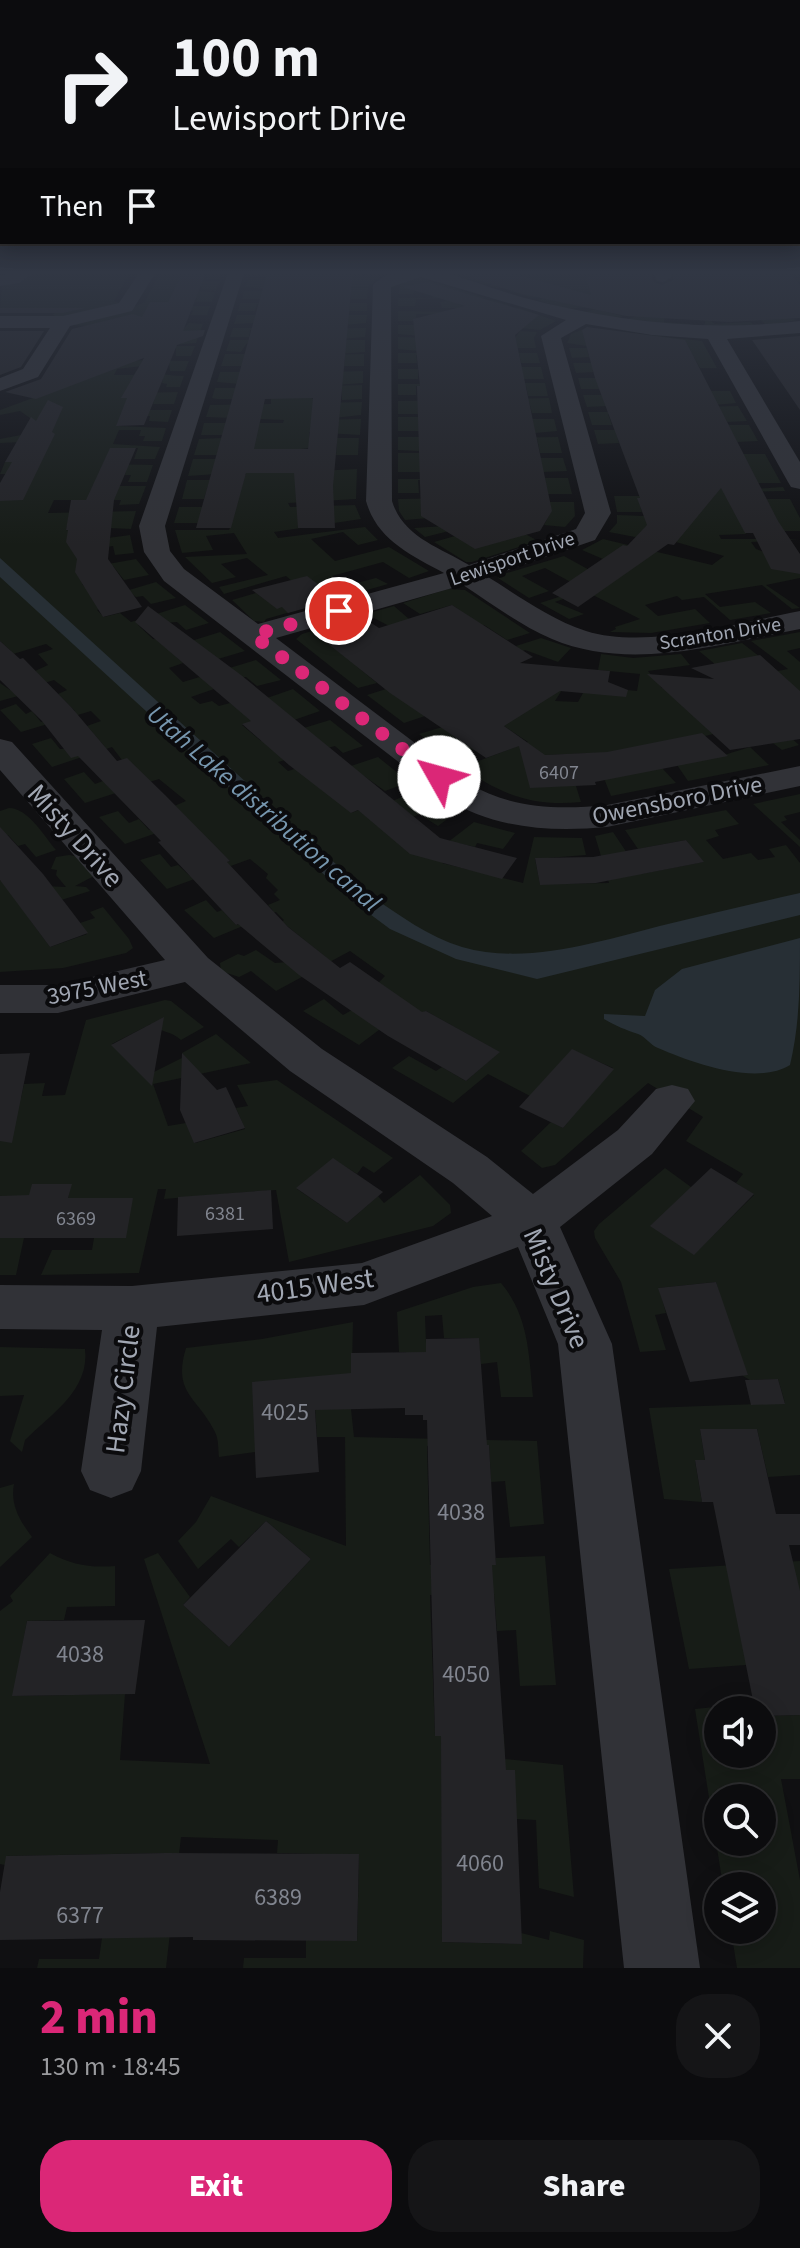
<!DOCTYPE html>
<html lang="en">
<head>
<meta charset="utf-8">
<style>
  body { margin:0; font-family:"Source Sans 3",sans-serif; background:#151517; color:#f1f3f6; height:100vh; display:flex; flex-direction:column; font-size:30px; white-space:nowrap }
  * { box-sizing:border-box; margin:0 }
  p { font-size:26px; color:#9a9b9e }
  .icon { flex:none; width:44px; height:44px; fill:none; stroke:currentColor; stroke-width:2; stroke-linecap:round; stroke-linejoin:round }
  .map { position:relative; height:1968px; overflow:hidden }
  .details { display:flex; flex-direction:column; background:#0c0c0e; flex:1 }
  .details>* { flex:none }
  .guide { position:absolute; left:0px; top:0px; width:800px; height:244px; box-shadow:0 4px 20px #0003,0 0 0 2px #2c2c2e; background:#0c0c0e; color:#f1f3f6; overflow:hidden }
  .tools { position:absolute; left:704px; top:1696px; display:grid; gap:16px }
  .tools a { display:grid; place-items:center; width:72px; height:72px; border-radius:50%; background:#0c0c0e; box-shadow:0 4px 20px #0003,0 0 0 2px #2c2c2e; font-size:40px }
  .pin { position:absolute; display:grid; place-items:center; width:68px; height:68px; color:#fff; margin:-34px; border:4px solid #fff; border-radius:50%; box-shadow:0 2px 8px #0007 }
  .me { position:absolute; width:88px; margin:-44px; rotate:308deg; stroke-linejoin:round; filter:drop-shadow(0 0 6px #0008) }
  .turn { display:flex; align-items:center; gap:28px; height:168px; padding:0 40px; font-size:36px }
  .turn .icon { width:104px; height:104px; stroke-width:2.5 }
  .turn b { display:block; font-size:56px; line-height:68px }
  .then { display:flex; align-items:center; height:76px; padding:0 40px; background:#0003; gap:16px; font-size:30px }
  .round { display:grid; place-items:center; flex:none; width:84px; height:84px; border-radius:32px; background:#151517 }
  .summary { display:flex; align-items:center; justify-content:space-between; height:136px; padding:0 40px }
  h1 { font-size:48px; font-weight:800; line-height:60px; color:#db2777 }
  .primary-button { display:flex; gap:16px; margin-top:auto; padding:16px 40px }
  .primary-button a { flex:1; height:92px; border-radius:32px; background:#db2777; color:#fff; font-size:32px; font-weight:800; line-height:92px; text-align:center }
  .primary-button a+a { background:#151517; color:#f1f3f6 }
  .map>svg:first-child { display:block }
  .green { fill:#171c17; fill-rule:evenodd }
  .water { fill:#272f35 }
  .building { fill:#232326; fill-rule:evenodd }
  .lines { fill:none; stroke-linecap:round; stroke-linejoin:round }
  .minor { fill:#313237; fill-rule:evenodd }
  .route { stroke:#db2777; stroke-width:14; stroke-dasharray:0 25.2 }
  .labels { text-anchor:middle; stroke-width:8; stroke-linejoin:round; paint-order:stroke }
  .far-street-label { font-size:20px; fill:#a1a7b3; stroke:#0b0b0d }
  .number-label { font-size:20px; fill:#81858f }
  .street-label { font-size:24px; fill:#a1a7b3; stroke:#0b0b0d }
  .near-number-label { font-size:24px; fill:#81858f }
  .water-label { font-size:26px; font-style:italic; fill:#7797af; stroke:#0b0b0d }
  .near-street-label { font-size:28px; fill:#a1a7b3; stroke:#0b0b0d }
</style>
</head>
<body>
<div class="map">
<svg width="800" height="1968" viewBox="0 0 800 1968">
  <rect width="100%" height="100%" fill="#101012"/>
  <g class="green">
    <polygon points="40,270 131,270 114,301 120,303 66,319 52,315 62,309 0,308 2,285"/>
    <path d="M161,270L222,272L219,279H207L206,272L185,282L219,281L216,291L201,290L202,287L198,286L175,287L173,291L215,292L212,302H195L197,298H194L176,306H210L207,315H191L193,311L190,310L184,328L189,323L203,324L196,343L159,346H195L191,356H176V347H157L125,360L189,361L185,371H170L169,363L117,369L114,375H134L136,371C152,371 167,376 184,376L180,387H166L167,384L162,383L163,378L136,393L178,392L174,404H153L156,394L122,398H134L132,410H172L168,422L149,421L150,416H146L117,426L166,428L162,441H143L145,436H139L141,430H119L113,444L160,447L155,459H134L138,448H113L107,464L153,465L147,482H128L131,475H125L126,470L99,486H146L139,504L119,505L121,500H54L48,513L136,511L131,529L67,526L66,530L108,538L130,535L134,553L115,555L113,546L106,547L108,564L136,559L149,575L124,580L113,566L82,584L85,587L129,590L156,582L176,598L151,604L143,596L136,597L130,592L111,605L97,610L104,617L120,613L131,622L185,605L209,623L186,630L177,622L138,625L153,639L188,642L220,632L245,651L218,659L170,651L183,663L169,668L183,682L256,660L281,680L257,686L246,677L204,680L214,689L191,697L200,704L212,701L219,706L230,703L238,708L293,689L320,711L294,720L252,721L242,725L261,741L330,720L363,746L343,753L335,746L278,762L288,771L304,766L318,777L378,757L409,782L385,791L354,769L351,813L359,810L364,813L421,789L454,814L438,826L419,814L413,817L430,856L474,822L515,833L503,849L477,843L475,847L457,843L442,863L523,883L534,837L582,838L586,855L535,859L540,884L609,883L595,836L613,832L641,874L703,862L686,840L638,849L625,830L726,810L739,824L715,830L719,836L706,840L723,859L751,853L758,860L775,857L769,849L786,845L800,863V1475L768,1477L757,1429H700L705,1460L695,1461L702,1502L664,1499L649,1408L785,1403L778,1379L750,1380L743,1376L716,1282L659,1288L666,1313L655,1315L666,1350L640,1352L621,1282L595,1238L594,1231L599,1224L665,1168L691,1187L694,1254L754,1195L736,1183L743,1174L686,1141L703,1117L648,1083L555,1165L542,1168L521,1151L551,1122L563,1128L613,1068L572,1050L530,1096L488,1074L453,1103L392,1068L409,1056L436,1071L442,1067L466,1081L499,1052L426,1011L420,1014L408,1008L359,1045L303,1011L324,999L343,1015L352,1010L385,976L350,951L276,991L251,971L239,977L221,971L220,963L238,954L244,956L256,950L275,963L328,959L282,922L284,920L276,912L214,938L184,910L206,900L217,912L222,910L236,925L273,911L268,905L280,900L274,894L278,890L266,878L268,874L250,859L167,889L140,860L160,854L171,867L178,865L190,876L230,861L188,822L125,844L99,817L118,811L129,823L139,819L149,830L182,818L172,807L186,801L159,779L85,803L64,779L84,772L95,784L103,781L122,760L112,747L52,767L32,744L51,738L60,749L105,747L87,726L101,721L91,711L21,732L0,710L16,704L26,714L32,711L41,722L75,711L58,694L67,690L54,680L26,689L29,693L0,701V683L10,690L42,680L35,671L48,665L38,654L53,649L46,644L0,658L11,651L0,641V500L5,474H0L5,462H12L23,442L0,443V439L47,430L20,411L0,415V410L71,384L86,326L71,325L122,312L145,302Z"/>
    <polygon points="251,270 350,270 347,270 365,275 377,272 372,270 399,272 379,277 368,287 352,287 352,280 351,288 368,288 367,299 351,299 351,292 305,303 367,303 367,311 349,311 349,305 340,315 367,315 366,323 301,329 366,328 365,337 328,340 365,340 365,352 325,355 364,354 364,366 344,366 345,358 329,372 363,371 363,383 322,386 362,385 362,399 342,400 342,389 309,396 318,403 362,402 361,415 315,420 361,419 360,435 309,432 309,438 359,438 358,455 336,455 337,444 301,449 277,473 357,469 356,499 288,503 290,507 355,505 361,519 274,532 278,538 365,527 378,540 358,545 343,532 311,539 335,561 389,547 429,571 409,578 383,562 332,576 345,586 376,578 388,584 266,619 264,622 254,621 232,600 256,593 277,608 304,601 298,586 286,576 224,594 219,587 268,575 247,558 221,564 236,577 212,583 185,557 247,554 234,533 206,536 213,550 182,553 175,530 229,530 232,523 174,523 179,507 229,507 208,486 204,499 182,499 187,480 235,480 236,476 246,475 246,472 188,476 193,459 218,459 218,455 194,455 199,439 222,438 222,435 201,435 204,423 283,423 284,420 206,417 210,405 271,404 271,399 217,399 212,398 215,388 289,388 217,382 220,372 264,372 242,366 221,366 225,354 264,354 267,344 247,343 241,352 226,351 230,340 249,340 270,330 250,330 249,337 230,337 233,328 269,328 254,323 234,324 237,315 276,315 277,304 257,304 255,311 238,311 240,303 278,303 280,292 262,292 260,299 242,299 244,291 286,291 245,287 248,280 270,280 286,270 269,270 267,276 249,276"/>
    <polygon points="455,270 478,270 468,273 503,271 500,270 644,270 616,279 613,272 593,272 593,276 586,276 644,295 709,276 734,272 730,270 800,270 800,278 789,272 771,272 800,280 784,317 797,320 767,326 759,318 707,318 715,324 750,322 757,327 703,329 706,319 665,316 664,322 690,324 690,328 619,322 642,314 603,311 623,316 612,320 582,313 611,305 567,309 537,300 550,296 532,298 510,291 532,286 497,288 445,272"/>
    <polygon points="420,278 486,298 457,304 465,306 492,300 511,306 487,312 519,308 556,321 540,330 501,326 515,338 520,331 537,332 534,338 536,348 517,348 494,353 537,353 540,363 521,363 519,354 496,354 490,367 541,367 544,379 523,379 525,383 545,383 548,396 528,396 526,386 503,399 549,398 552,413 532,413 529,402 486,419 554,419 557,431 480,438 558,437 562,453 540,453 537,439 516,458 563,458 567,471 543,472 522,478 568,478 572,494 548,494 509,502 574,502 575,516 565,527 544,525 551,512 511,526 538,541 472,562 466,562 434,542 455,536 473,525 425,537 414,528 445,526 429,518 405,520 399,511 398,499 456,498 447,480 418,480 419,493 398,493 398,479 465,479 421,472 398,472 398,453 420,453 419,451 398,450 398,437 438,437 420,431 398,431 398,417 418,417 418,414 398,414 398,401 469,400 447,386 416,386 416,395 398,395 398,384 465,384 441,369 418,370 418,379 398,379 398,369 434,369 437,354 416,355 417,363 398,363 398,353 439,353 398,349 398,337 442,338 398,334 398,325 418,325 438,314 416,314 416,321 398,321 398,311 461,312 457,308 442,308 440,302 446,301 443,298 416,299 415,306 398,306 398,298 432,298 433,288 414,287 413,294 398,294 401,283"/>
    <polygon points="587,328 702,341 717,368 700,368 694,358 670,358 656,373 720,374 698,374 660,391 730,391 736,403 694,407 738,406 747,421 727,422 729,425 749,425 758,441 737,442 743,454 765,454 781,483 758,483 741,490 783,487 785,491 742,492 766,499 790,499 800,518 800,531 784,531 737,516 746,534 719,535 721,539 800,539 751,542 756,549 800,565 800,578 766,585 800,608 792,609 762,585 705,594 720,607 755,602 771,613 730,620 704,597 682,600 677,596 645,605 658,616 695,609 710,623 651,633 610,632 616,629 615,627 640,619 585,591 555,602 584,614 569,619 540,603 571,593 578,586 545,568 522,576 549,591 529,598 498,578 497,576 564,556 602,577 603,559 582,550 603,539 712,565 724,556 676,542 683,532 635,537 609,532 617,523 617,515 644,516 666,498 638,498 642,512 617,512 614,496 675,496 616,432 619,443 598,444 594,430 655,430 635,414 608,414 612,425 592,425 588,412 615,412 607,406 587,407 583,395 657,395 596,379 600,389 581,389 578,378 606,378 592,364 595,372 576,373 573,363 611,363 587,349 589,357 572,358 569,348 600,348 567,343 571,334"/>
    <path d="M448,589L465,590L530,633L507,640L484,625L448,636L518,648L516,646L541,638L571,648L558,662L525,650L502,663L562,690L555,701L578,702L583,693L607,688L637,691L640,674L598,670L601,654L633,658L681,654L690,665L648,671L662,688L733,679L699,651L742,643L778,671L788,669L751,641L800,632V648L787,651L800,662V719L773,721L799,745L782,750L769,740L695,717L713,734L690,740L711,759L750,747L769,765L688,781L677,765L662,768L676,783L611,796L594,753L546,755L576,786L581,802C535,807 500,795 463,767L528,742L504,726L475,749L451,758L419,734L473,718L425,716L404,723L367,695L386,689L355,665L377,683L358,688L296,639L302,634L347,620L356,627L397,630L366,614L394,606L409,619L471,618L452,605L420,614L403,603Z"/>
    <polygon points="800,794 800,812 784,816 787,820 781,822 800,840 800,847 753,804"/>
    <path d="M9,808C28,808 44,836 56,850L36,857L25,844L18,846L8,835L0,838V811Z"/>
    <polygon points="69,855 75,856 95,870 92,877 75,886 86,887 90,891 55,902 30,920 50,947 87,934 80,923 95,918 90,912 103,907 129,939 133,948 126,953 63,968 0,972 0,881 37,868 43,886 66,887 56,875 57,870 51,869 56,857"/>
    <path d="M165,1000L171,1001L204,1027L181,1040C171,1031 160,1032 151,1024L112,1044L144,1077L184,1057L182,1053L216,1034L251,1063L153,1084L168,1126L186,1123L195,1143L245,1129L236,1108L248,1106L237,1085L277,1080L393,1158L374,1173L363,1166L357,1174L333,1159L297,1189L347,1223L378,1196L384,1203L420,1175L450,1205L451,1213L433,1226L289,1262L276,1190L164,1199L166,1189H158L139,1273L41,1275L52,1250H92L94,1238L133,1198H68L71,1185L19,1238H24L16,1275H0V1099L21,1098L24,1084L45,1083L42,1096L65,1095L86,1020Z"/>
    <path d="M501,1283C529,1316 529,1356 533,1397H501L497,1362L481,1364L478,1338H444L442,1315L425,1316L427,1370H407L406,1352H399L397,1312L473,1287Z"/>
    <path d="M353,1322L351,1409L354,1437L537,1441L544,1524L510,1527L505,1481L491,1482L489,1445L427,1446L430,1565H496V1558L545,1556L556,1685L520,1686L516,1630L497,1631L494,1594L430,1595L435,1735L504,1734L505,1759L563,1765L574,1897L539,1888L536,1820L517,1819L442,1942L521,1944V1933L549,1940L550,1931L584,1940L583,1968H243L244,1958H306V1940L357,1941L359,1855L277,1853L278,1840L181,1837L166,1968H37L39,1959H99L102,1938L165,1853L7,1856L5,1865L0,1864V1611L13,1601L10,1596L50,1553C72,1565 90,1568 115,1566V1606L67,1607L64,1620L27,1621L13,1696L125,1694L120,1760L210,1764L144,1559L158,1553L190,1597L183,1605L229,1647L311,1559L266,1521L239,1547L231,1539L198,1569L178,1541L196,1522L211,1496L346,1546L345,1437H317L313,1377L255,1452L219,1457C218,1450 219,1440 215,1432C198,1397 172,1394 186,1348L262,1339Z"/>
    <path d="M0,1347L85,1349C90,1390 51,1414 25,1440L22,1452L10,1441L24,1395L0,1396Z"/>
    <path d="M14,1484C10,1505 20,1521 32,1537L0,1567V1488Z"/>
    <polygon points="800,1561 800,1591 746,1665 689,1669 669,1569"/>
    <path d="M754,1703L755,1710H718V1754H762V1716L800,1715V1779H781L800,1880V1968H737L731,1930H762V1886H723L695,1709ZM718,1798H762V1842H718Z"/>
  </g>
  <g class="water">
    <path d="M0,558L371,896C399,915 429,937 462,947C528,966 603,940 668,924C712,913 756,903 800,893V915L537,979L456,959L390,929L355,903L0,577Z"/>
    <path d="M800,938C800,982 800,1023 790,1065C756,1086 693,1063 658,1048C650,1045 646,1037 638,1034C626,1030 616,1026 604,1019V1014L645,1016L655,990L682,969Z"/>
  </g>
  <g class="building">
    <polygon points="184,270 207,270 183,331 205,330 203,336 177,345 144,425 116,426 127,398 121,398 144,358 36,399 5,392 41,379 72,329 133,314 142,317 150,302 168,302"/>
    <path d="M268,270H353L333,486L335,528H298L294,473H246L231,528H196ZM313,398L308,449H254L265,399Z"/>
    <polygon points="478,270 500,270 591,295 586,276 593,276 592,272 650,273 654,282 662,285 673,280 673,273 789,272 800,285 800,318 729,322 626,316 522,294 460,274"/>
    <polygon points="427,282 539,315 515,335 552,511 540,531 475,549 421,516 417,386 420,386 413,319 465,306 403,287"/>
    <polygon points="0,308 85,308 63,313 0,313"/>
    <polygon points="587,327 685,340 778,521 800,554 800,574 771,569 753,533 745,533 721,488 674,545 668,544 578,607 552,593 623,545 627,546 647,525 637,498 640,498 595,378 582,330"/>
    <polygon points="0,331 44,331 21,367 0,375"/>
    <polygon points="800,336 800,410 752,340"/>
    <polygon points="48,400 63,407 52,432 55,434 23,500 0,501 0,483 12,462 5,462 31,417 36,421"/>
    <polygon points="110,448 136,448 114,500 108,559 142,607 103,617 75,572 77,559 66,542 68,530 66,530 71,500 86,500"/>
    <polygon points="307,576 338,599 288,613 282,607 277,609 252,590"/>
    <polygon points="452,605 533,657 520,663 610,671 608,682 628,690 626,697 560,691 504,726 545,755 607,752 702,733 728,756 595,782 596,785 530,788 519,746 486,758 390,693 312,631 362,617 379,628"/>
    <polygon points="148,606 241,675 440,838 517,858 502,879 410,854 358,810 351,813 289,765 242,724 251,721 135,622"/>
    <polygon points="0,641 20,659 23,658 72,708 117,761 127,758 165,795 230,861 227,862 288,927 340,968 350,962 422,1012 426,1011 500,1052 466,1081 388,1036 299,975 238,924 236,925 158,842 161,841 78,756 71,758 42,721 0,680"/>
    <polygon points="760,655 800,691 800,739 730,750 647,674 714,679 691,668"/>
    <polygon points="0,827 43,874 88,933 50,947 0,880"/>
    <polygon points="686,840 704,862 596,883 540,885 535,858 593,857"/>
    <polygon points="164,1017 152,1086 111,1045"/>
    <polygon points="572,1049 614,1069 563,1128 519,1107"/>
    <polygon points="30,1053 12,1143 0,1141 0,1054"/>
    <polygon points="182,1053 217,1090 226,1087 245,1128 194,1143 180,1110"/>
    <polygon points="333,1158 383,1192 347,1223 296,1188"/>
    <polygon points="711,1168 754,1194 694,1255 650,1226"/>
    <polygon points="32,1184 72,1184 68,1198 133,1198 126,1238 0,1238 0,1196 29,1195"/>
    <polygon points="271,1190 273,1229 177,1236 178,1197"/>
    <polygon points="716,1282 748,1375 690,1382 658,1288"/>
    <polygon points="479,1338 487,1445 489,1445 496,1565 492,1565 506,1770 515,1770 522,1944 442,1942 441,1736 435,1736 427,1420 423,1420 423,1415 405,1415 405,1408 315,1410 319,1472 256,1478 252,1382 351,1373 351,1353 426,1352 426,1339"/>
    <polygon points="778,1379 785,1404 751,1405 745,1380"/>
    <polygon points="700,1429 757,1429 776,1514 800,1514 800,1545 789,1545 800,1591 800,1715 762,1716 762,1710 755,1710 713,1502 702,1502 695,1460 705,1460"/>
    <polygon points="266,1521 311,1559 229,1647 183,1605"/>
    <polygon points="145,1620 135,1694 12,1696 27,1621"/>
    <polygon points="166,1853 359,1854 357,1941 193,1940 193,1937 0,1940 0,1892 6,1856"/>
  </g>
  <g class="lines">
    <g class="minor">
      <polygon points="18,270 38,270 19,283 0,286 0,276"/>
      <polygon points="141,270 157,270 132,311 70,326 38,377 0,391 0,378 23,369 50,328 0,328 0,316 63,316 119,303"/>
      <path d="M229,270H245L165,526L170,551L184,569L258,624L444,573C411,555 377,540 366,501L373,285C386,271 418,265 436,270C460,276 493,289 521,297C615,322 704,332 800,321V333L727,339L800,462V489L791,487L788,482L708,339L652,335L586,324L561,338L611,513L595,540L488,577C519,596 550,619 586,631C647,650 738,623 800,611V629C721,644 630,672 552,639C520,625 492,604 463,585L276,638L468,783C511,809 558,810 607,805L800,766V786L607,827C550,832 493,829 444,797L164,581L144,552L139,526ZM421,277L566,320L541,336L585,513L576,529L469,565C439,547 403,537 392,501L391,287Z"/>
      <polygon points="652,270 668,270 672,277 663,282 657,281"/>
      <polygon points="0,739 12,742 208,958 322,1049 487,1157 533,1194 618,1130 656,1089 672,1085 688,1089 695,1101 652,1154 560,1227 612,1344 700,1968 624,1968 558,1344 518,1247 364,1305 157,1327 141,1471 132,1490 111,1498 90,1490 81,1471 102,1330 0,1329 0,1285 132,1286 362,1263 492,1216 453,1183 290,1071 185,982 58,1013 0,1013 0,985 58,985 165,960 0,770"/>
    </g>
  </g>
  <linearGradient id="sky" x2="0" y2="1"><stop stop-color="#09090a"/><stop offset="0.5" stop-color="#313744"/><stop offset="1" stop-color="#313744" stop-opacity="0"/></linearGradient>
  <rect width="800" height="545" fill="url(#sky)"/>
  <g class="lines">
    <polyline class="route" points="339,611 253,635 439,777"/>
  </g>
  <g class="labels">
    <g class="far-street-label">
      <text transform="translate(512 558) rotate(-19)" y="7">Lewisport Drive</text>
      <text transform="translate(720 633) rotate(-9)" y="7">Scranton Drive</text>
    </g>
    <g class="number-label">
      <text x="559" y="779">6407</text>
      <text x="225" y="1220">6381</text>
      <text x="76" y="1225">6369</text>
    </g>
    <g class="street-label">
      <text transform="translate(677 800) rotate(-11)" y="8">Owensboro Drive</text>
      <text transform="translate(97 987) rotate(-11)" y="8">3975 West</text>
    </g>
    <g class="near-number-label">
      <text x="285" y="1420">4025</text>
      <text x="461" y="1520">4038</text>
      <text x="80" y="1662">4038</text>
      <text x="466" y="1682">4050</text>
      <text x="480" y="1871">4060</text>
      <text x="278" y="1905">6389</text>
      <text x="80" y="1923">6377</text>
    </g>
    <g class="water-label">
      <text transform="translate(264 808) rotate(41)" y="9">Utah Lake distribution canal</text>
    </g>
    <g class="near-street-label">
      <text transform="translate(76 835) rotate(48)" y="10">Misty Drive</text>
      <text transform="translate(315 1285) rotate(-8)" y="10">4015 West</text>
      <text transform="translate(557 1288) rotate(67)" y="10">Misty Drive</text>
      <text transform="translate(122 1389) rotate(-83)" y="10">Hazy Circle</text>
    </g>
  </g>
</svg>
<div class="tools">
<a><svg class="icon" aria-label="sound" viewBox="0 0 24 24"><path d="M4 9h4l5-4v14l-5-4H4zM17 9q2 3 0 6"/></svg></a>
<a><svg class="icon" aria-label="search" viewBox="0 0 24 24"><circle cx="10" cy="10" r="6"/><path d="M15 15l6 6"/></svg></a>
<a><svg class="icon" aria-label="layers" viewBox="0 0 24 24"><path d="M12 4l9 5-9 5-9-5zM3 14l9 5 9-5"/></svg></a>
</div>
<div class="pin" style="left:339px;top:611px;background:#d93025"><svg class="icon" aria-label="arrive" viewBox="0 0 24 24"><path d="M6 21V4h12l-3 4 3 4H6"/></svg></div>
<svg class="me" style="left:439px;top:777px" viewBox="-20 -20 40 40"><circle r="19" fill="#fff"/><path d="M0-13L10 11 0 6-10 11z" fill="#db2777"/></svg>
<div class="guide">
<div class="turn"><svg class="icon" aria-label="right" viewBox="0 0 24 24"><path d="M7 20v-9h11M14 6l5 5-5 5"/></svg><div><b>100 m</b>Lewisport Drive</div></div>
<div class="then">Then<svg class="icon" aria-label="arrive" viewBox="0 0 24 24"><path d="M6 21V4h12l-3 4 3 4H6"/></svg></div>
</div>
</div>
<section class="details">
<div class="summary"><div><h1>2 min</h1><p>130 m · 18:45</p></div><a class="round"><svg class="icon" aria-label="close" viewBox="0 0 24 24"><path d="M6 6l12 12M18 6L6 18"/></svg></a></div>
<div class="primary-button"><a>Exit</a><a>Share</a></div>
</section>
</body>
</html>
